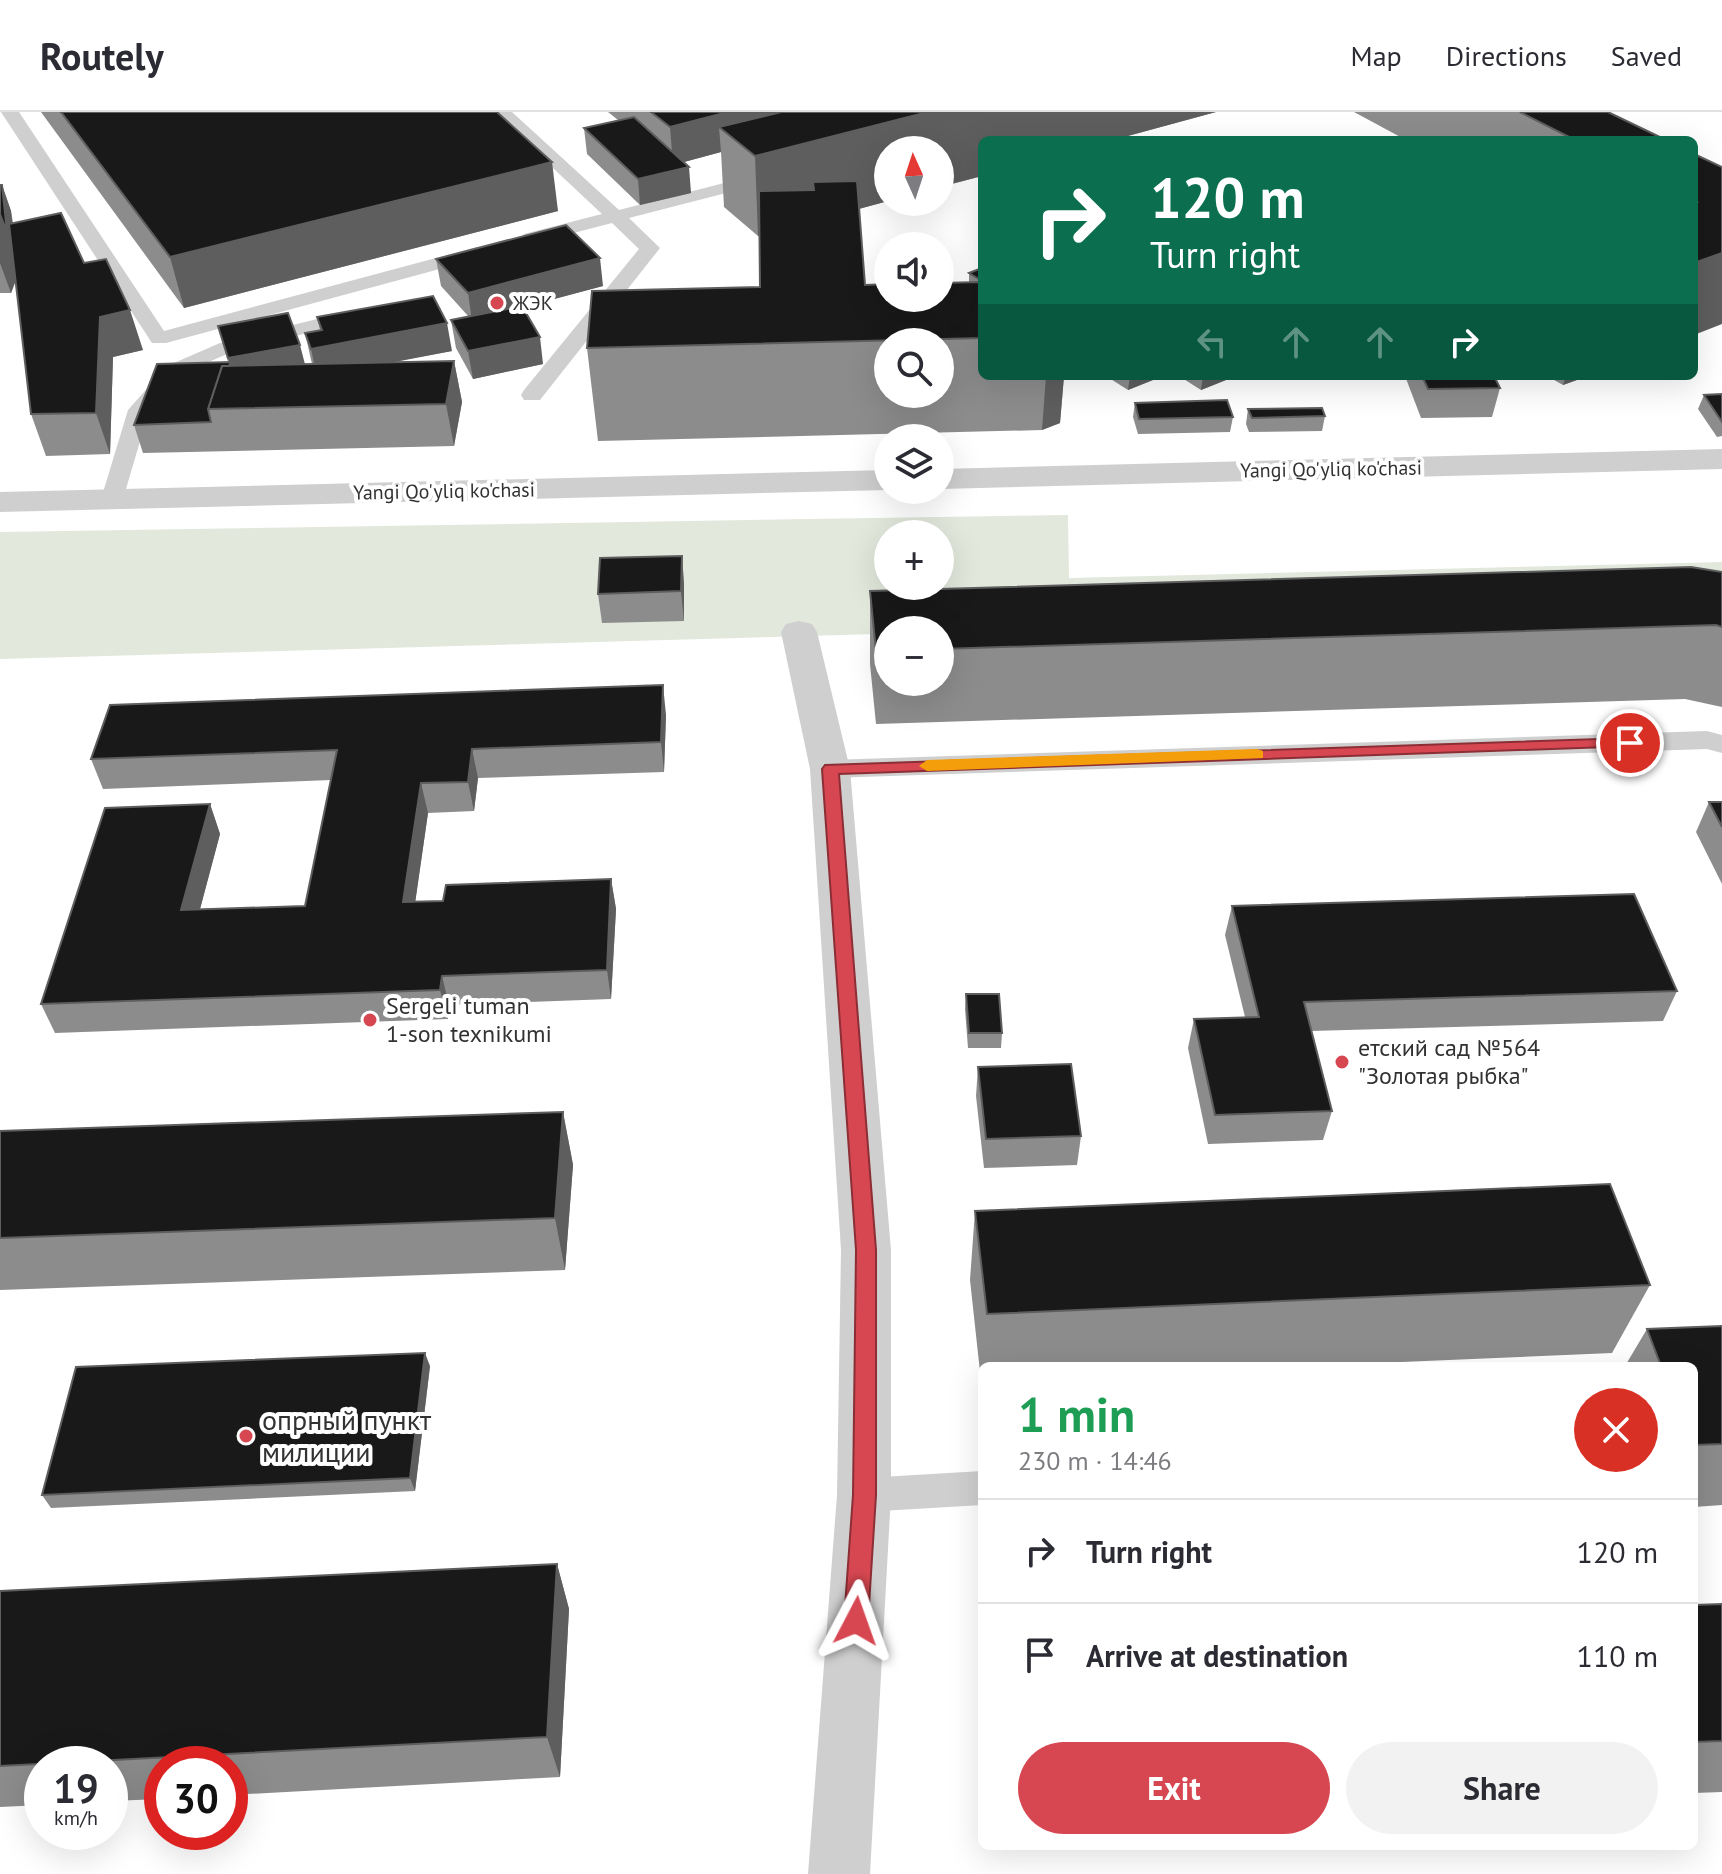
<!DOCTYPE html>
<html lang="en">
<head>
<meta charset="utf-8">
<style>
  body { margin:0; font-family:"PT Sans",sans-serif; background:#f2f2f3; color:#2b2b33; height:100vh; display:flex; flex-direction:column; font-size:30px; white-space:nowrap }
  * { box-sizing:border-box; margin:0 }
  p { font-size:26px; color:#7c7c81 }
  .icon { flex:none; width:44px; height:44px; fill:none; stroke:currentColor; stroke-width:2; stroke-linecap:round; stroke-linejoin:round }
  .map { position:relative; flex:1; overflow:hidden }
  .details { position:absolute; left:978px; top:1250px; width:720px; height:488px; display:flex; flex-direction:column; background:#fff; border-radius:12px; box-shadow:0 8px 32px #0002 }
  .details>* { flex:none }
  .top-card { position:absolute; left:978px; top:24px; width:720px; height:244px; border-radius:12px; box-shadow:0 8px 32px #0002; background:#0b6e4f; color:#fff; overflow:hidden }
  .needle { width:52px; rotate:357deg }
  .tools { position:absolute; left:874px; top:24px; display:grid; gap:16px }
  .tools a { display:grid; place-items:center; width:80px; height:80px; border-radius:50%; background:#fff; box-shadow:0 8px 32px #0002; font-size:40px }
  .speed { position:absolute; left:24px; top:1634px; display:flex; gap:16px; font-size:40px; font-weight:700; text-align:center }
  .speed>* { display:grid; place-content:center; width:104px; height:104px; border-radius:50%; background:#fff; box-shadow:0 8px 32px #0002; line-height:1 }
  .speed small { font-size:20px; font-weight:400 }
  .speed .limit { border:12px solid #d22; background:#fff; color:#111 }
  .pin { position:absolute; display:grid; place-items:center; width:68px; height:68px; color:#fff; margin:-34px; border:4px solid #fff; border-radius:50%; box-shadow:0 2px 8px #0007 }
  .me { position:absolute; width:88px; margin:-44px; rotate:4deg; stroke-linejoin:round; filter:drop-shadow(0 0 6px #0008) }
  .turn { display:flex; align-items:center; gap:28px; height:168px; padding:0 40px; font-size:36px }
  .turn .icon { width:104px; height:104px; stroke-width:2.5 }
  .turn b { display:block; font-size:56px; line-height:68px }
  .lanes { display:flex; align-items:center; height:76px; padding:0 40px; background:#0003; justify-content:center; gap:40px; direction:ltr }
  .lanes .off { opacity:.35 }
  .round { display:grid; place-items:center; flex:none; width:84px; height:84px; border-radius:42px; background:#f2f2f3 }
  .headline { display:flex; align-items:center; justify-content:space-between; height:136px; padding:0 40px }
  h1 { font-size:48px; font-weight:600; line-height:60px; color:#1e9e55 }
  .action { display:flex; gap:16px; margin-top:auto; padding:16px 40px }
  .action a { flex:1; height:92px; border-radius:48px; background:#d74751; color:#fff; font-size:32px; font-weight:600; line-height:92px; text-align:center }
  .action a+a { background:#f2f2f3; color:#2b2b33 }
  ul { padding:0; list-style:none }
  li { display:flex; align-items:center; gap:24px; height:104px; padding:0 40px; border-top:2px solid #e1e1e2 }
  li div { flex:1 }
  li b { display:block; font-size:30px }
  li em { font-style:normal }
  header { display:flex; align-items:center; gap:48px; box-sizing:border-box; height:112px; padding:0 40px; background:#fff; border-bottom:2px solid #e1e1e2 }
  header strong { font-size:38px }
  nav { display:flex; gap:44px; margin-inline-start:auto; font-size:28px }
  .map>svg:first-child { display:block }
  .green { fill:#e2e8dc; fill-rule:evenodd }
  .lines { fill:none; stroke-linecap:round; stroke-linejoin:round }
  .service { fill:#cfcfcf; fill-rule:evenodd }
  .minor { fill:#cfcfcf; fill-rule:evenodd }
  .tertiary { fill:#cfcfcf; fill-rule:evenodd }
  .wall { fill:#8c8c8c; fill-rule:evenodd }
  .shaded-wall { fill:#5e5e5e }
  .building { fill:#191919; stroke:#5e5e5e; stroke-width:2 }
  .route { fill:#d74751; stroke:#8c2e35; stroke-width:2 }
  .slow { fill:#f59e0b }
  .poi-dot { fill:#d74751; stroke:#fff; stroke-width:3 }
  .labels { text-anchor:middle; stroke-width:8; stroke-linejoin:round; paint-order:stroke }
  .far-poi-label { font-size:20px; fill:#323232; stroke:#fff; text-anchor:start }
  .far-street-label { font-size:20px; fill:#323232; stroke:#fff }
  .poi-label { font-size:24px; fill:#323232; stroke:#fff; text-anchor:start }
  .near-poi-label { font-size:28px; fill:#323232; stroke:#fff; text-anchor:start }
</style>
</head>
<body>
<header>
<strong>Routely</strong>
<nav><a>Map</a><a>Directions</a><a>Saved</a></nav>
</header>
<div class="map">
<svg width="1722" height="1762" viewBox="0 0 1722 1762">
  <rect width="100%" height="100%" fill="#fff"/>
  <path class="green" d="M1068,403L1069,466L1722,450V533L888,518L876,522L0,547V420ZM888,422H940V474H888Z"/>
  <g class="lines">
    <g class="service">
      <polygon points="1,0 19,0 164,219 477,135 487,141 484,145 166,231 152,231"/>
      <polygon points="493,0 512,0 619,98 763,61 772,66 769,70 629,106 660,136 540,288 524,288 521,283 524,278 639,137 612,111 531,132 524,130 521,126 524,122 602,102"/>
      <polygon points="358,197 365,199 368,203 365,207 234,239 181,262 149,299 123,387 120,392 104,392 101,387 128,298 167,254 220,231"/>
      <polygon points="1707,619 1722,623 1722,641 1707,637 830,666 821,663 817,657 821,651 830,648"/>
      <polygon points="982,1359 982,1393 864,1400 851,1395 845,1383 851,1371 864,1366"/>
    </g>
    <polygon class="minor" points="799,509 812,512 817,520 850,657 891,1138 891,1383 870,1762 808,1762 837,1383 841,1138 810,657 781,520 786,512"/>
    <g class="tertiary">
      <polygon points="1722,337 1722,357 940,377 940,357"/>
      <polygon points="888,358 888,378 0,400 0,380"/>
    </g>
  </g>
  <g class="wall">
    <polygon points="41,0 497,0 558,99 184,196"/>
    <path d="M608,0H1216L1113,28H982V64L940,75V38H888V89L859,97L865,173L969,170V161L982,156V264H1064L1060,311L1042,318L598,329L587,236L760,175V124H758L724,95L721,40L684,50L691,81L640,93L587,42L584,16L618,8ZM888,230H940V282H888Z"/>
    <polygon points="1354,0 1608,0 1666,28 1406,28"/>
    <polygon points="0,73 2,73 11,99 13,111 84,151 143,238 113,245 110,342 46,344 31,302 16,168 11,181 0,181"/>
    <polygon points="436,147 603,174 522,195 543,252 473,267 456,236 451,208 469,205 441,174"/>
    <polygon points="317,205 452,239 391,250 454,249 462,290 454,334 143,341 134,313 228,250 218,214 305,252 312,252 305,221 320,218"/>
    <polygon points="1106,264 1163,264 1128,278"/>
    <polygon points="1179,264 1236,264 1201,278"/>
    <polygon points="1405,264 1494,264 1500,276 1492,305 1421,306"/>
    <polygon points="1547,264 1588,264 1563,273"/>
    <polygon points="1722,282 1722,324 1717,325 1698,297 1704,283"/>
    <polygon points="1135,291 1233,305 1230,320 1138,322 1133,305"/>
    <polygon points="1248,297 1325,304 1322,319 1249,320 1246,312"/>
    <polygon points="682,444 684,473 684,509 602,511 598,482"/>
    <path d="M1722,460V595L1685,587L876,612L870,552V479ZM888,518H940V570H888Z"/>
    <polygon points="666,603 664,660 478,666 474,699 428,701 415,790 443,789 611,767 616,797 611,887 449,893 448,907 55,921 41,892 210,692 220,722 200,797 305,794 331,668 103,677 91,647"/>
    <polygon points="1709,690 1722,690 1722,772 1696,720"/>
    <polygon points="1232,794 1677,879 1663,909 1311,919 1332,999 1323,1028 1208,1032 1188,936 1194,907 1245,905 1225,823"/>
    <polygon points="966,882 1002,921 1001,936 968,936 965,897"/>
    <polygon points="978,955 1081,1024 1077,1053 984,1056 976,984"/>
    <polygon points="563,1000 573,1053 565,1158 0,1178 0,1019"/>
    <polygon points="975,1099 1650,1173 1612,1241 1306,1254 982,1254 982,1269 981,1269 970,1168"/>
    <polygon points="1722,1214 1722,1393 1694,1395 1694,1254 1625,1254 1647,1217"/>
    <polygon points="430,1254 415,1379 51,1396 42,1383"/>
    <polygon points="557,1452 569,1497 560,1665 230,1683 230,1652 162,1652 162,1687 110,1689 110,1652 42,1652 42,1693 0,1695 0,1479"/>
    <polygon points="1722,1492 1722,1680 1694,1681 1694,1493"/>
  </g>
  <g class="shaded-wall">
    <polygon points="728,0 839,0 719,15 721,40 673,53 670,15"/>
    <polygon points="928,0 1216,0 1113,28 982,28 982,64 940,75 940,38 888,38 888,89 758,124 755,44"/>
    <polygon points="552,50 558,99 184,196 170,145"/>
    <polygon points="689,55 691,81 640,93 638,67"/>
    <polygon points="2,73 11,99 16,147 17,165 11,181 0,151 0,102"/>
    <polygon points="1722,141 1722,212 1694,223 1694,151"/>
    <polygon points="600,146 603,174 472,209 468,181"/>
    <polygon points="130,198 143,238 113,245 110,342 96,301 100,205"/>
    <polygon points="447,211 452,239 317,265 311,237"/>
    <polygon points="540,225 543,252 473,267 468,239"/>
    <polygon points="300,233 307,260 232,297 230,252 228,246"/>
    <polygon points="454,249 462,290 454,334 446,292"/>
    <polygon points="1046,264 1064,264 1060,311 1042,318"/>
    <polygon points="1130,264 1163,264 1128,278"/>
    <polygon points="1203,264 1236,264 1201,278"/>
    <polygon points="1566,264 1588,264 1563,273"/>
    <polygon points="682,444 684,473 684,509 681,479"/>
    <polygon points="663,573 666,603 664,660 661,630"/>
    <polygon points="472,637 478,666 474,699 468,670"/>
    <polygon points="421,671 428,701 411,820 403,790"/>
    <polygon points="210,692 220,722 192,827 181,798"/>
    <polygon points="611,767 616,797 611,887 607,858"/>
    <polygon points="442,864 449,893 448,907 440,878"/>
    <polygon points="563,1000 573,1053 565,1158 555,1106"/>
    <polygon points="425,1241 430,1254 415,1379 410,1366"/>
    <polygon points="557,1452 569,1497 560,1665 547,1625"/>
  </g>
  <g class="building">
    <polygon points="61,0 497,0 552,50 170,145"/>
    <polygon points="651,0 728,0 670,15"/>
    <polygon points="781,0 928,0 755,44 719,15"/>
    <polygon points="1520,0 1608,0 1666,28 1575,28"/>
    <polygon points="634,5 689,55 638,67 584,16"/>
    <polygon points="1694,42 1722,55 1722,141 1694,151 1694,91 1697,90 1694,88"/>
    <polygon points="857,69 865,173 888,172 888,186 940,186 940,171 982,170 982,226 587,236 592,179 760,175 759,79 814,78 813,70"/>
    <polygon points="0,73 2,73 7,120 0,102"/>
    <polygon points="61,101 84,151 106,147 130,198 100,205 96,301 31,302 9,112"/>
    <polygon points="566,113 600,146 468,181 436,147"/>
    <polygon points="982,156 982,169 969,161"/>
    <polygon points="433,184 447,211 311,237 305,221 322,218 317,205"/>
    <polygon points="522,194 540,225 468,239 451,208"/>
    <polygon points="288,201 300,233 228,246 218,214"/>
    <polygon points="454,249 446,292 208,297 222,254"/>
    <polygon points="231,250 229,254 222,254 208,297 211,310 134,313 157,252"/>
    <polygon points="1422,264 1494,264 1500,276 1428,277"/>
    <polygon points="1722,282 1722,310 1704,283"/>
    <polygon points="1227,288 1233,305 1139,307 1135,291"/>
    <polygon points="1322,296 1325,304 1252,306 1248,297"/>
    <polygon points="682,444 681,479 598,482 600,446"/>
    <polygon points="1691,455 1722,460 1722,515 1716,513 940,537 940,518 888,518 888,538 876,539 870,479"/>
    <polygon points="663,573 661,630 472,637 468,670 421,671 403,790 443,789 446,773 611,767 607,858 442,864 440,878 41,892 105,696 210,692 181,798 305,794 337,638 91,647 110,593"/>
    <polygon points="1709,690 1722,690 1722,715"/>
    <polygon points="1634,782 1677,879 1304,890 1332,999 1215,1003 1194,907 1259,905 1232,794"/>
    <polygon points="966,882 999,882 1002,921 969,921"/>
    <polygon points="1071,952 1081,1024 986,1027 978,955"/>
    <polygon points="563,1000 555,1106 0,1126 0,1019"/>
    <polygon points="1610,1072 1650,1173 987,1202 975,1099"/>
    <polygon points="1722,1214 1722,1332 1694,1333 1694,1254 1661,1254 1647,1217"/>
    <polygon points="425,1241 410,1366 42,1383 76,1255"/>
    <polygon points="557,1452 547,1625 0,1654 0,1479"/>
    <polygon points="1722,1492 1722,1629 1694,1630 1694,1493"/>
  </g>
  <polygon class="route" points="1630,626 1638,631 1636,634 839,662 876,1138 876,1383 868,1509 864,1518 856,1521 848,1518 844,1509 853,1383 856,1138 822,657 825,653"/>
  <polygon class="slow" points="1257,637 1263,639 1263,646 927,659 919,654 927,648"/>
  <g class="poi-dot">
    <circle cx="497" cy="191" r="8"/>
    <circle cx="370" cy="908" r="8"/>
    <circle cx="1342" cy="950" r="8"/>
    <circle cx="246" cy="1324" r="8"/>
  </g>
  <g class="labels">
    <g class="far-poi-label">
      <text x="513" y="198">ЖЭК</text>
    </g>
    <g class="far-street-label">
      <text transform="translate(1331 357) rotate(-1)" y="7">Yangi Qo'yliq ko'chasi</text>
      <text transform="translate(444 379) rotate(-1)" y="7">Yangi Qo'yliq ko'chasi</text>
    </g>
    <g class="poi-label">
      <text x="386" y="902">Sergeli tuman<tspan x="386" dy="28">1-son texnikumi</tspan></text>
      <text x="1358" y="944">етский сад №564<tspan x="1358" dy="28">"Золотая рыбка"</tspan></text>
    </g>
    <g class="near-poi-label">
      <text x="262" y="1318">опрный пункт<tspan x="262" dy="32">милиции</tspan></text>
    </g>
  </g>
</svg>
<div class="tools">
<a><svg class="needle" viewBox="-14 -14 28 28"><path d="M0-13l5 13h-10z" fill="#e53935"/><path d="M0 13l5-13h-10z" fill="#7c7c81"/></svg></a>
<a><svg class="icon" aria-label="sound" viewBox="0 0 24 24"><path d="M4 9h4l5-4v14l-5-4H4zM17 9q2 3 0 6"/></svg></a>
<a><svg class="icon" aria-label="search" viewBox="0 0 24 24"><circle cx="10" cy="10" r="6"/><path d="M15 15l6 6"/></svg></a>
<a><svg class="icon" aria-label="layers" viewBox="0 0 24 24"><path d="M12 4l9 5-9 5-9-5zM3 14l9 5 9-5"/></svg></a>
<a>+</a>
<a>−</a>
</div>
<div class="speed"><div>19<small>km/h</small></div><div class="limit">30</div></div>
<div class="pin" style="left:1630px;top:631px;background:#d93025"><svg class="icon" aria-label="arrive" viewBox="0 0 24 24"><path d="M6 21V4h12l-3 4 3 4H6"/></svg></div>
<svg class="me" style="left:856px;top:1509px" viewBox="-20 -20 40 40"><path d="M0-17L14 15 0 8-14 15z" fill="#d74751" stroke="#fff" stroke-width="4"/></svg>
<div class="top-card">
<div class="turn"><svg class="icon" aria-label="right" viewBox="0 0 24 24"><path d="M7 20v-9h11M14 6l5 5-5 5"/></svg><div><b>120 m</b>Turn right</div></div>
<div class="lanes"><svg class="icon off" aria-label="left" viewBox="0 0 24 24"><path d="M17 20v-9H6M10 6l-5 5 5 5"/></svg><svg class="icon off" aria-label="ahead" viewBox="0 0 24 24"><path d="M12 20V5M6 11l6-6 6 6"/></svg><svg class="icon off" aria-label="ahead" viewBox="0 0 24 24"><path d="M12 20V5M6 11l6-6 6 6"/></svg><svg class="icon" aria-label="right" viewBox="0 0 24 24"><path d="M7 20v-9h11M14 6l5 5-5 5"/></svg></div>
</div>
<section class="details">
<div class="headline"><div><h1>1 min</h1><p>230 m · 14:46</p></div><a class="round" style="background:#d93025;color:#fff"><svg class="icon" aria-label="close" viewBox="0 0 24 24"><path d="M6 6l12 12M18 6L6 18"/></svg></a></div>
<ul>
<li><svg class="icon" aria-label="right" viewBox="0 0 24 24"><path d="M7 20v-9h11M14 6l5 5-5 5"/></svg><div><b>Turn right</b></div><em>120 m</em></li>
<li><svg class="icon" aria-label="arrive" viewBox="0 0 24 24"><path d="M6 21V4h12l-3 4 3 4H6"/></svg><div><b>Arrive at destination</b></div><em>110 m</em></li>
</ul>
<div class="action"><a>Exit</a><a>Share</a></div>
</section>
</div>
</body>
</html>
